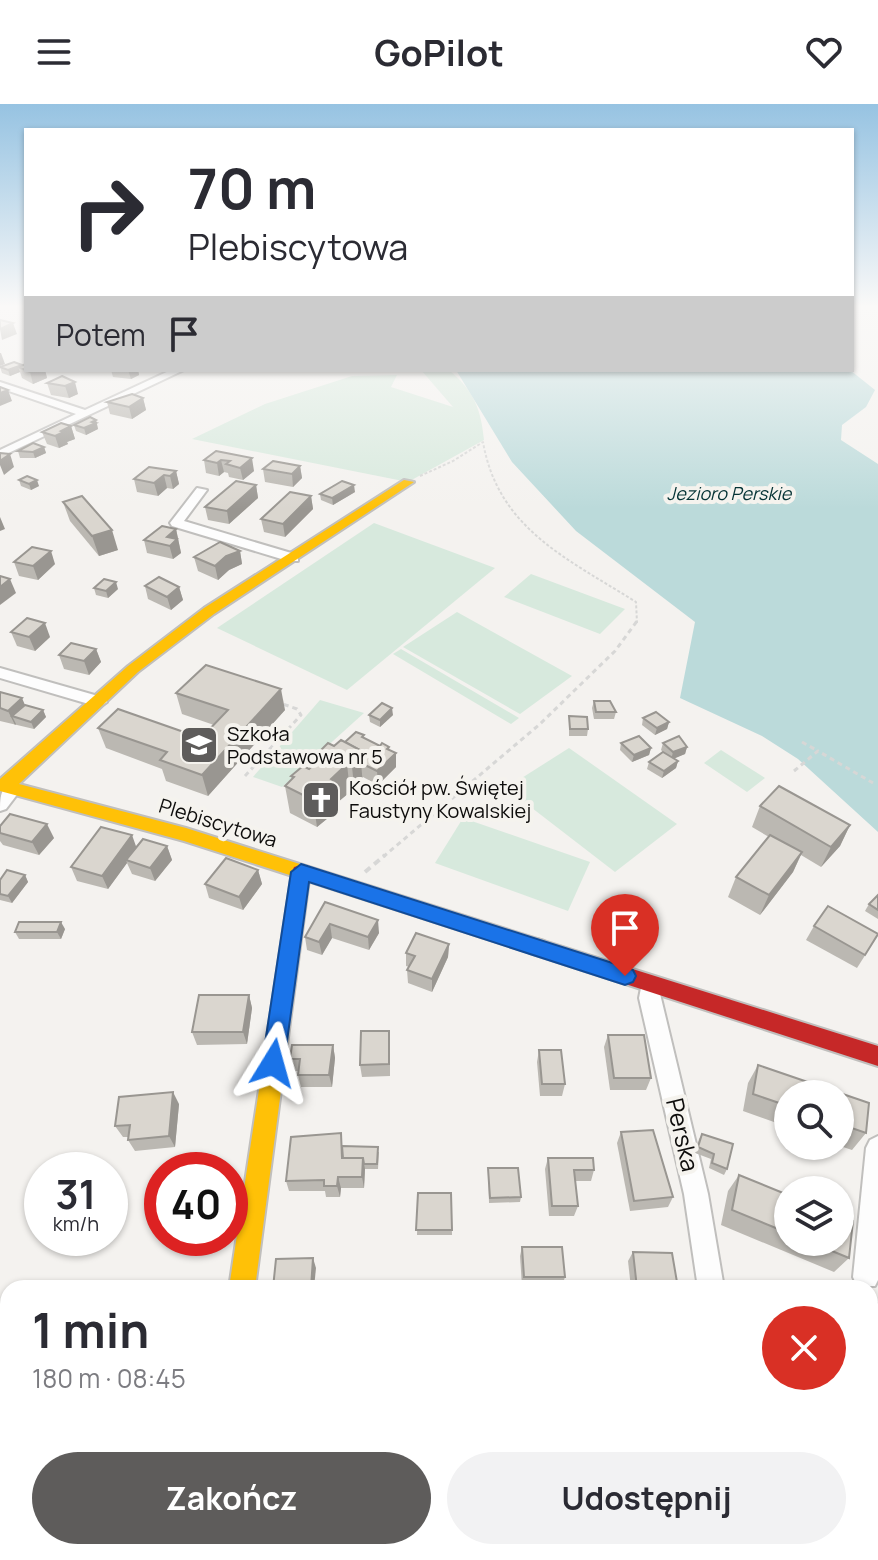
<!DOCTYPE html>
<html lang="pl">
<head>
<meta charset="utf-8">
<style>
  body { margin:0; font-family:Manrope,sans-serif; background:#f2f2f3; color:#2b2b33; height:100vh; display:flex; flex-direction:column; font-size:30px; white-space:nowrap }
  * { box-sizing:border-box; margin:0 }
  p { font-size:26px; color:#7c7c81 }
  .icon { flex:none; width:44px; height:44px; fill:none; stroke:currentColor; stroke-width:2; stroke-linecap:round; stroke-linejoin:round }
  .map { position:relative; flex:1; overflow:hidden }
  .side { position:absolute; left:0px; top:1176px; width:878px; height:280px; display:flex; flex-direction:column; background:#fff; border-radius:24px 24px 0 0; box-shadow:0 2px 6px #0004 }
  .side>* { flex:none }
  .hud { position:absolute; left:24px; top:24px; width:830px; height:244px; border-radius:0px; box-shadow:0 2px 6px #0004; background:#fff; color:#2b2b33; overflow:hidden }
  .fabs { position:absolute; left:774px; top:976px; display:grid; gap:16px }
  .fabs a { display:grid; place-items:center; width:80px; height:80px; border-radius:50%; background:#fff; box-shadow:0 2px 6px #0004; font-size:40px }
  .speed { position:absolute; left:24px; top:1048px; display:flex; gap:16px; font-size:40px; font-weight:700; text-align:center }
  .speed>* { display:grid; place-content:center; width:104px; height:104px; border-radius:50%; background:#fff; box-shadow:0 2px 6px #0004; line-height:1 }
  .speed small { font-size:20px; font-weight:400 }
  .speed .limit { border:12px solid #d22; background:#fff; color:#111 }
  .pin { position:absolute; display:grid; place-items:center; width:68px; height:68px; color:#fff; margin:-82px -34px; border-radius:50% 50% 50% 0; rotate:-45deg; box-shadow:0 0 8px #0007 }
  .pin .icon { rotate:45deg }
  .me { position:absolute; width:88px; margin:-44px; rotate:8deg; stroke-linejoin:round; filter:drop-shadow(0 0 6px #0008) }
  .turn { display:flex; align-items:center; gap:28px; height:168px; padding:0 32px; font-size:36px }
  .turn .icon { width:104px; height:104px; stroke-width:2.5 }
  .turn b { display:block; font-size:56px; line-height:68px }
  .then { display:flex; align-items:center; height:76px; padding:0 32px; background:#0003; gap:16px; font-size:30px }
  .round { display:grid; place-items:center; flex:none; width:84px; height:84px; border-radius:42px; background:#f2f2f3 }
  .head { display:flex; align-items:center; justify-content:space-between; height:136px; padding:0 32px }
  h1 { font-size:48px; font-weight:700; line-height:60px }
  .primary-button { display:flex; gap:16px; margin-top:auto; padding:16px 32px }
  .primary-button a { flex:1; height:92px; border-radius:48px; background:#5e5c5b; color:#fff; font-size:32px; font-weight:700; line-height:92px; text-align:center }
  .primary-button a+a { background:#f2f2f3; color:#2b2b33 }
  header { display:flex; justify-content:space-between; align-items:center; height:104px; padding:0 32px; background:#fff; font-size:36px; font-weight:700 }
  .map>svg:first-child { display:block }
  .green { fill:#d7e9dd }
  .water { fill:#bbdada }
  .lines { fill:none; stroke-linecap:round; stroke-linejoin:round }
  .street-casing { stroke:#c0bfbd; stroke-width:4 }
  .slow-casing { stroke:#c0bfbd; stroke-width:4 }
  .jam-casing { stroke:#c0bfbd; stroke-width:4 }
  .path-far2 { stroke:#d7d7d6; stroke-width:2; stroke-dasharray:3 2; stroke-linecap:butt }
  .path-far1 { stroke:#d7d7d6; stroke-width:3; stroke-dasharray:5 4; stroke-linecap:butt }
  .path { stroke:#d7d7d6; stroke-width:4; stroke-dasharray:7 5; stroke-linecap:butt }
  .street { fill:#fdfdfd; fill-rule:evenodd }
  .slow { fill:#ffc107; fill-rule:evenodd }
  .jam { fill:#c62828; fill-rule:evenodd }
  .wall { fill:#bbb8b2 }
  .shaded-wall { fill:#999691 }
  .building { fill:#dad6cf; stroke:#999691; stroke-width:2 }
  .route { fill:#1a73e8; stroke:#114b97; stroke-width:2 }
  .labels { text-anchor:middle; stroke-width:8; stroke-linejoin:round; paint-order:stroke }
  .far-water-label { font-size:18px; font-style:italic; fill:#053335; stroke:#f5f3ee }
  .poi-label { font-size:20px; fill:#0d0c0b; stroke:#f5f3ee; text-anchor:start }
  .street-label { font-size:20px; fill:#0d0c0b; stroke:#f5f3ee }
  .near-street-label { font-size:24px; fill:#0d0c0b; stroke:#f5f3ee }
</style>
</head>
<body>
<header><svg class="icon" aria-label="menu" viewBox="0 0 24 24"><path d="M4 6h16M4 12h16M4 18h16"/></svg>GoPilot<svg class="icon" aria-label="heart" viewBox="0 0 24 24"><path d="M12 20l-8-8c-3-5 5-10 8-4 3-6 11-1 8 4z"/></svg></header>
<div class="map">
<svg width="878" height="1456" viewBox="0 0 878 1456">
  <rect width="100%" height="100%" fill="#f4f2ef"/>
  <g class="green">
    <path d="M421,266H449C474,287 481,305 484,336L408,378L192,335L265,300L352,272L397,271L391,283L453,303Z"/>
    <polygon points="374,419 495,464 347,586 217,524"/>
    <polygon points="531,470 625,505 600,530 504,493"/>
    <polygon points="457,508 572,572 520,610 403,543"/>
    <polygon points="401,545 519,614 511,620 393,550"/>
    <polygon points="320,596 364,609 282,683 253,673"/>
    <polygon points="569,644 677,720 615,768 506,684"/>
    <polygon points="721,646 765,674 747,688 704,659"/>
    <polygon points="463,714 590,758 568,807 435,759"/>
  </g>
  <polygon class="water" points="456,266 850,266 875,286 866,303 842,321 841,336 878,360 878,728 798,655 762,632 680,594 695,518 576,427 512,358"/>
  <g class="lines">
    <defs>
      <g id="street">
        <polygon points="171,266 184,266 0,353 0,346 76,310 0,284 0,278 85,306"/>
        <polygon points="197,384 207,386 184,417 298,451 298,457 288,457 172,422 170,419"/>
        <polygon points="0,564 105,594 107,598 99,603 0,574"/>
        <path d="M13,678L22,684L6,705L0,707C0,695 0,682 13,678Z"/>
        <polygon points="650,871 657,874 661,894 708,1090 724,1184 698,1184 684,1090 639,894 643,874"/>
        <polygon points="878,1032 878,1176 875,1182 857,1182 853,1173 866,1044 870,1036"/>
        <polygon points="189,1448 221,1448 220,1456 188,1456"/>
        <polygon points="739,1448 771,1448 772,1456 740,1456"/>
      </g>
      <g id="slow">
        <polygon points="404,376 414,378 214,510 138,568 19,680 186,724 537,835 544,837 547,843 544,849 537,851 184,737 0,687 0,675 128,562 204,504"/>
        <polygon points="285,871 292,874 295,880 255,1184 229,1184 275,880 278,874"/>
      </g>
      <g id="jam">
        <polygon points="301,761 308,763 310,768 295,880 292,886 285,889 278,886 275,880 292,768 294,763"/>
        <polygon points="537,835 878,942 878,962 530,849 527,843 530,837"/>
      </g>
    </defs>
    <use href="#street" class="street-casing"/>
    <use href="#slow" class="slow-casing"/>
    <use href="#jam" class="jam-casing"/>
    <path class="path-far2" d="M420,372L453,357L483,338C498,425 568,455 636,498L637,519"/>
    <g class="path-far1">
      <polyline points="802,638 818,647"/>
      <polyline points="794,667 818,647 873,679"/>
      <polyline points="245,672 301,611 297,605 280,599"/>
      <polyline points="383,753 540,620 615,547 637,517"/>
    </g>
    <polyline class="path" points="365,768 385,751"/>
    <use href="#street" class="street"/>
    <use href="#slow" class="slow"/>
    <use href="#jam" class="jam"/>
  </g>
  <g class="wall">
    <polygon points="22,261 26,266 45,266 47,274 33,280 22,274 20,268 10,272 2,269 0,263"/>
    <polygon points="111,266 138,266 139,271 131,275 113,273"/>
    <polygon points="62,272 78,290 69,294 51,291 47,279"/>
    <polygon points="143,294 146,306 132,315 110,310 107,298"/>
    <polygon points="96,316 98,325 86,331 76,327 74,321"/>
    <polygon points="71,322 75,335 67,338 68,340 59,344 47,340 42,328"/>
    <polygon points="44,343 46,349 35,354 20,354 18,347"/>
    <polygon points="216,347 254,367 243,376 229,373 228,369 224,368 219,372 206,369 204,356"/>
    <polygon points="300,362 302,374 293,383 265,378 263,365"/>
    <polygon points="176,367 179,380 173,385 167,384 158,392 137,388 134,375"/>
    <polygon points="19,376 39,382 31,386 21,382"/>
    <polygon points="256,381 258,394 229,420 208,416 205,403"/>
    <polygon points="355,388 333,401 321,396 320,390"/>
    <polygon points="311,392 313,405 285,433 264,428 261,415"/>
    <polygon points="63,398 118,446 99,452 70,417"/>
    <polygon points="176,425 181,449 173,455 147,449 144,436"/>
    <polygon points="240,447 242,460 229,466 218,476 198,467 194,453"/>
    <polygon points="14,458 55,460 38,476 19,472"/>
    <polygon points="145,482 179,483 183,496 171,506 148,495"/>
    <polygon points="94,484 118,485 108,494 96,491"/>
    <polygon points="11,528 50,533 35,547 17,542"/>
    <polygon points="96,545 101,558 89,571 64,565 59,551"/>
    <polygon points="0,588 25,601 43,606 46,613 34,625 0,617"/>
    <polygon points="176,589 285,606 208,692 166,677 162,665 106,644 98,624 201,634 214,621 182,610"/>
    <polygon points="594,597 616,608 614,615 594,615 592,604"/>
    <polygon points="369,611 393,611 380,623 370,618"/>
    <polygon points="569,612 588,625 587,632 569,632"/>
    <polygon points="643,614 669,618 667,625 655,631 642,621"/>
    <polygon points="364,634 396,649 396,663 378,681 363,673 363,682 355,690 350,688 338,698 339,705 317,723 290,709 285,682 292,675 291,672 309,665 321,654 320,647 345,638"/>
    <polygon points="621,639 651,644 649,651 632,658 620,646"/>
    <polygon points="663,639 687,643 685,650 674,654 678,657 676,664 662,674 647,665 649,658 663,648 661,646"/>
    <polygon points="760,702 850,721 840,742 821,763 801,751 793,768 760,811 728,793 736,773 769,733 752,723"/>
    <polygon points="0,722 54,734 39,751 3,741 0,737"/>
    <polygon points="167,742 172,756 155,777 132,770 127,759 108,785 77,777 71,763 136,743"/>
    <polygon points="258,766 262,780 243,806 209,794 205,780"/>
    <polygon points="25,771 28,778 12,799 0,796 0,776"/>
    <polygon points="878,791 878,815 865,807 869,800"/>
    <polygon points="325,798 379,829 369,846 332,834 322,851 307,846 305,833"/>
    <polygon points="814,822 878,831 857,864 806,836"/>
    <polygon points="65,825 61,835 19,835 15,828"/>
    <polygon points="449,840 448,853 432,888 408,879 407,866 409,863 406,862 406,849"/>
    <polygon points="249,891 252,904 247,940 197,941 192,928"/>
    <polygon points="608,931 651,974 646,986 610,986 604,943"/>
    <polygon points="390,939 390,972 362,973 360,961"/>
    <polygon points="333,941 335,954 332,983 301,983 298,971 299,967 293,967 290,955"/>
    <polygon points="539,946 565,980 562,992 540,992 537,958"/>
    <polygon points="758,961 869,999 866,1029 852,1046 840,1042 840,990 788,990 788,1023 743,1007 748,979"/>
    <polygon points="179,1000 175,1043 135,1047 128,1036 128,1033 123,1033 115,1022"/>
    <polygon points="621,1028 673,1093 668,1103 630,1107 617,1039"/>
    <polygon points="702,1030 727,1065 724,1071 709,1064 711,1055 695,1049 699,1035"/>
    <polygon points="344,1042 379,1048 378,1065 365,1065 364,1084 341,1084 340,1093 326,1093 325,1087 289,1087 286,1077"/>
    <polygon points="548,1054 594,1066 591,1077 575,1077 578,1102 574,1112 549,1112 545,1065"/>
    <polygon points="488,1064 521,1093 520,1098 489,1099"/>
    <polygon points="739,1071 788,1091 788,1138 840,1138 849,1154 834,1168 721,1121 728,1087"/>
    <polygon points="418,1089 451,1089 452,1131 417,1131"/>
    <polygon points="171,1134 217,1134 217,1135"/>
    <polygon points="522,1143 565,1173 562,1182 522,1182 520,1152"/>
    <polygon points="633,1148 678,1184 631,1184 628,1157"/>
    <polygon points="878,1198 878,1254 870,1250 871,1203"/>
    <polygon points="654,1448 725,1448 726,1456 655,1456"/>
  </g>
  <g class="shaded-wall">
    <polygon points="13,219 17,230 2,236 0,225"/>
    <polygon points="0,249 1,249 5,260 0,262"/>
    <polygon points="22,261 18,263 20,268 10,272 8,266"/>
    <polygon points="34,266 45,266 47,274 33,280 30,268"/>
    <polygon points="128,266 138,266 139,271 131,275"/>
    <polygon points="75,278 78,290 69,294 65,282"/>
    <polygon points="8,286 12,297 0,302 0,289"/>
    <polygon points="143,294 146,306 132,315 129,303"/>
    <polygon points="96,316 98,325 86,331 84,324"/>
    <polygon points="71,322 75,335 67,338 68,340 59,344 55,332 61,327"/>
    <polygon points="44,343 46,349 35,354 33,348"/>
    <polygon points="10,350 14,363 4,371 0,361 0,357"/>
    <polygon points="252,354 254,367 243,376 240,364"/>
    <polygon points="221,356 224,368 219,372 217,359"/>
    <polygon points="300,362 302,374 293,383 292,370"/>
    <polygon points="176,367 179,380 173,385 170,372"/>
    <polygon points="164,371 167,384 158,392 154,379"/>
    <polygon points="37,376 39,382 31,386 29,380"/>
    <polygon points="256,381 258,394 229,420 227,407"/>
    <polygon points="354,381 355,388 333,401 332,394"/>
    <polygon points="311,392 313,405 285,433 283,420"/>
    <polygon points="0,413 5,425 0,427"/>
    <polygon points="176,425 181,449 173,455 167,433"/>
    <polygon points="112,426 118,446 99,452 92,432"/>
    <polygon points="51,447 55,460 38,476 33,462"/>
    <polygon points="240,447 242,460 229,466 218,476 215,462 226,452"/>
    <polygon points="10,475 16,489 0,501 0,483"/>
    <polygon points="116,478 118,485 108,494 106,487"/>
    <polygon points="179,483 183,496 171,506 167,493"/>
    <polygon points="45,519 50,533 35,547 29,533"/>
    <polygon points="96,545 101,558 89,571 84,557"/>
    <polygon points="281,585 285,606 208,692 202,671"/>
    <polygon points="22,594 28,608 12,612 16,620 15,621 8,607"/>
    <polygon points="392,604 393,611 380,623 380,616"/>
    <polygon points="43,606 46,613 34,625 31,618"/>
    <polygon points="669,618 667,625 655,631 657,624"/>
    <polygon points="389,643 390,654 396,649 396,663 378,681 377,667"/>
    <polygon points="687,643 685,650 671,656 673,648"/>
    <polygon points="651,644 649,651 632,658 634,651"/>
    <polygon points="360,646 363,682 355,690 352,663 355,652"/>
    <polygon points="678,657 676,664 662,674 664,667"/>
    <polygon points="347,660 350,688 338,698 339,705 317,723 313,696 331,675"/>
    <polygon points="47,720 54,734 39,751 32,738"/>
    <polygon points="850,721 840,742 821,763 831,743"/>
    <polygon points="132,731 137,745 126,756 127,759 108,785 102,772"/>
    <polygon points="167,742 172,756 155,777 150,764"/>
    <polygon points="802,748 793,768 760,811 769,791"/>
    <polygon points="258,766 262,780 243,806 239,793"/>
    <polygon points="25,771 28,778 12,799 8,792"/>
    <polygon points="378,816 379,829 369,846 368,833"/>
    <polygon points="61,818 65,825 61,835 57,828"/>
    <polygon points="330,820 332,834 322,851 319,838"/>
    <polygon points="449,840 448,853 432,888 432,875"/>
    <polygon points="249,891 252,904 247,940 243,928"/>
    <polygon points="333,941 335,954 332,983 329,971"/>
    <polygon points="173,988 179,1000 175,1043 169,1032"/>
    <polygon points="363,1054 365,1065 364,1084 362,1073"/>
    <polygon points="338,1073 341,1084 340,1093 337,1082"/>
    <polygon points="313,1154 316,1164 314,1184 311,1184"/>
    <rect x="313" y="1448" width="4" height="8"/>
  </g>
  <g class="building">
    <polygon points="0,216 13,219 0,225"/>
    <polygon points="14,258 22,261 8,266 0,263"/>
    <polygon points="26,260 26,266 34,266 30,268 18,263"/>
    <polygon points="62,272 75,278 65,282 47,279"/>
    <polygon points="0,283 8,286 0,289"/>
    <polygon points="132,290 143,294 129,303 107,298"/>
    <polygon points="90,313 96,316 92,318 96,319 84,324 74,321"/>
    <polygon points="61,319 71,322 61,327 64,328 55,332 42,328"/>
    <polygon points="33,339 44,343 33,348 18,347"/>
    <polygon points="216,347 252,354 240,364 226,360 230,357 221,356 217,359 204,356"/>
    <polygon points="0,349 10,350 0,357"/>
    <polygon points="273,357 300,362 292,370 263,365"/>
    <polygon points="149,363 176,367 170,372 164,371 154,379 134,375"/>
    <polygon points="27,372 37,376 29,380 19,376"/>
    <polygon points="236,377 256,381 227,407 205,403"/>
    <polygon points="342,377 354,381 332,394 320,390"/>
    <polygon points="290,388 311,392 283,420 261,415"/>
    <polygon points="82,392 112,426 92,432 63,398"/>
    <polygon points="162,422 176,425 167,433 177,435 170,442 144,436"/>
    <polygon points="220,438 240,447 226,452 215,462 194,453"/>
    <polygon points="32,443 51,447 33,462 14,458"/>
    <polygon points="0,472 10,475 0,483"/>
    <polygon points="159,473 179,483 167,493 145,482"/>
    <polygon points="104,475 116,478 106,487 94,484"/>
    <polygon points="27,514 45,519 29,533 11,528"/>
    <polygon points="71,539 96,545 84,557 59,551"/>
    <polygon points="206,561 281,585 202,671 160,656 167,648 98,624 118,605 201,634 228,606 176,589"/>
    <polygon points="0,588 22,594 8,607 0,604"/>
    <polygon points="594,597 610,597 616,608 596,608"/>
    <polygon points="382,599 392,604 380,616 369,611"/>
    <polygon points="25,601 43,606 31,618 12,612"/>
    <polygon points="656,608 669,618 657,624 643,614"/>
    <polygon points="569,612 587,613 588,625 570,625"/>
    <polygon points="356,628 364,631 362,633 380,642 382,639 389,643 387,645 396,649 377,667 361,659 360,646 345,638"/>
    <polygon points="639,632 651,644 634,651 621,639"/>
    <polygon points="679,632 687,643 673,648 663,639"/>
    <polygon points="341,636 360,646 355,652 361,654 352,663 347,660 331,675 336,678 313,696 285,682 294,673 291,672 303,662 309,665 325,650 320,647 328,639 334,642"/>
    <polygon points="663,648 678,657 664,667 649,658"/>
    <polygon points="779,682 850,721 831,743 760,702"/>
    <polygon points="10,710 47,720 32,738 0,729 0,722"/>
    <polygon points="101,723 132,731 102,772 71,763"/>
    <polygon points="770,731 802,748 769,791 736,773"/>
    <polygon points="143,735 167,742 150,764 126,756"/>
    <polygon points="226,754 258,766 239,793 205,780"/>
    <polygon points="7,766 25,771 8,792 0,790 0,776"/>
    <polygon points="878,791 878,806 869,800"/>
    <polygon points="325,798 378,816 368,833 330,820 319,838 305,833"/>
    <polygon points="828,802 878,830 865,851 814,822"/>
    <polygon points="19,818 61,818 57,828 15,828"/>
    <polygon points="416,829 449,840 432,875 407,866 415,852 406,849"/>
    <polygon points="199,891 249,891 243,928 192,928"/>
    <polygon points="361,927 389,927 389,960 360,961"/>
    <polygon points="608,931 644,931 651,974 614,974"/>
    <polygon points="292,941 333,941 329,971 298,971 300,955 290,955"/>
    <polygon points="539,946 561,946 565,980 542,980"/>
    <polygon points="758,961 869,999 866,1029 840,1020 840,990 788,990 788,1002 753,990"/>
    <polygon points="173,988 169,1032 128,1036 130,1021 115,1022 119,993"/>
    <polygon points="653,1026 673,1093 634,1097 621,1028"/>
    <polygon points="341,1029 342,1054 363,1054 362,1073 338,1073 337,1082 324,1082 324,1076 286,1077 291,1033"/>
    <polygon points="702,1030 733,1040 727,1065 712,1059 714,1050 698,1043"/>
    <polygon points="342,1042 378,1043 377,1060 364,1060 363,1054 343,1054"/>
    <polygon points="548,1054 593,1054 594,1066 574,1066 578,1102 552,1102"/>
    <polygon points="488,1064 518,1064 521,1093 490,1094"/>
    <polygon points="739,1071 788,1091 788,1129 732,1106"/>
    <polygon points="418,1089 451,1089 452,1126 416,1126"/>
    <polygon points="840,1112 853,1117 849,1154 810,1138 840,1138"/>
    <polygon points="522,1143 562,1143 565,1173 524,1173"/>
    <polygon points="633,1148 672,1149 678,1184 637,1184"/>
    <polygon points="313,1154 311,1184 273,1184 276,1155"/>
    <polygon points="8,1420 8,1437 3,1437"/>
    <polygon points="244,1448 313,1448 313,1456 243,1456"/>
    <polygon points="661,1448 725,1448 726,1456 662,1456"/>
  </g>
  <linearGradient id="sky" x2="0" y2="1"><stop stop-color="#96c3e2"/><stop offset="0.5" stop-color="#faf9f8"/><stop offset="1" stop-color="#faf9f8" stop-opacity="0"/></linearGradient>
  <rect width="878" height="405" fill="url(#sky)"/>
  <polygon class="route" points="301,760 625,863 633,866 636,872 633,878 625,881 309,778 284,959 281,966 273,969 265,966 262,959 291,768"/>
  <defs>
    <symbol id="school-square" viewBox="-11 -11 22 22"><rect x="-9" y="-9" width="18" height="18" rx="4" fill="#5e5c5b" stroke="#f5f3ee"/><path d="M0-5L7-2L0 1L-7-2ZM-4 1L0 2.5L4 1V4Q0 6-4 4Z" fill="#fff"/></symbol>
    <symbol id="church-square" viewBox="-11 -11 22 22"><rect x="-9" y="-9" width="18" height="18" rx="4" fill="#5e5c5b" stroke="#f5f3ee"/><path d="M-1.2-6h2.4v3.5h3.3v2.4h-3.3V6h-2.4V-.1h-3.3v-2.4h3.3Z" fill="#fff"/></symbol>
  </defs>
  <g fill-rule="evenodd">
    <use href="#school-square" x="177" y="619" width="44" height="44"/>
    <use href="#church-square" x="299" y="674" width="44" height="44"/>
  </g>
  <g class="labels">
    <g class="far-water-label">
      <text x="729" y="396">Jezioro Perskie</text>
    </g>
    <g class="poi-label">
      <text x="227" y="637">Szkoła<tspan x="227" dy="23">Podstawowa nr 5</tspan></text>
      <text x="349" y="691">Kościół pw. Świętej<tspan x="349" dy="23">Faustyny Kowalskiej</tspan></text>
    </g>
    <g class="street-label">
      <text transform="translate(218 719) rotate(17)" y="7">Plebiscytowa</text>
    </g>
    <g class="near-street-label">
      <text transform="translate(682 1031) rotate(77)" y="8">Perska</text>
    </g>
  </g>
</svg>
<div class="fabs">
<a><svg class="icon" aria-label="search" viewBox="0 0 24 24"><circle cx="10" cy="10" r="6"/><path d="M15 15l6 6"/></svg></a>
<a><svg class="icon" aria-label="layers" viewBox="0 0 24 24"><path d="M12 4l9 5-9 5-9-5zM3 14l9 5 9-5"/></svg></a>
</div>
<div class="speed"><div>31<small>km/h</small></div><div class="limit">40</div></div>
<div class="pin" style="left:625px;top:872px;background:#d93025"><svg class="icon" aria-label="arrive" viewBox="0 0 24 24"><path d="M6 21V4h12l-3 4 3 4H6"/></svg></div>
<svg class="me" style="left:273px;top:959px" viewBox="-20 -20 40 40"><path d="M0-17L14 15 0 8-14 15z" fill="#1a73e8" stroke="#fff" stroke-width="4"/></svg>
<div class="hud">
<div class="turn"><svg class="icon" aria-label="right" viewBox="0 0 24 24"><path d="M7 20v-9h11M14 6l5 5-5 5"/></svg><div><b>70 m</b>Plebiscytowa</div></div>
<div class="then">Potem<svg class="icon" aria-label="arrive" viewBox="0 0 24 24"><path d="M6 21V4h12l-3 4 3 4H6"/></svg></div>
</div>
<section class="side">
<div class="head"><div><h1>1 min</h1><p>180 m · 08:45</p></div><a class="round" style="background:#d93025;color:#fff"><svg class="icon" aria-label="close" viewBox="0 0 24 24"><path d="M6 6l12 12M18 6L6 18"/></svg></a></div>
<div class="primary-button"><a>Zakończ</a><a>Udostępnij</a></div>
</section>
</div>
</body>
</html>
